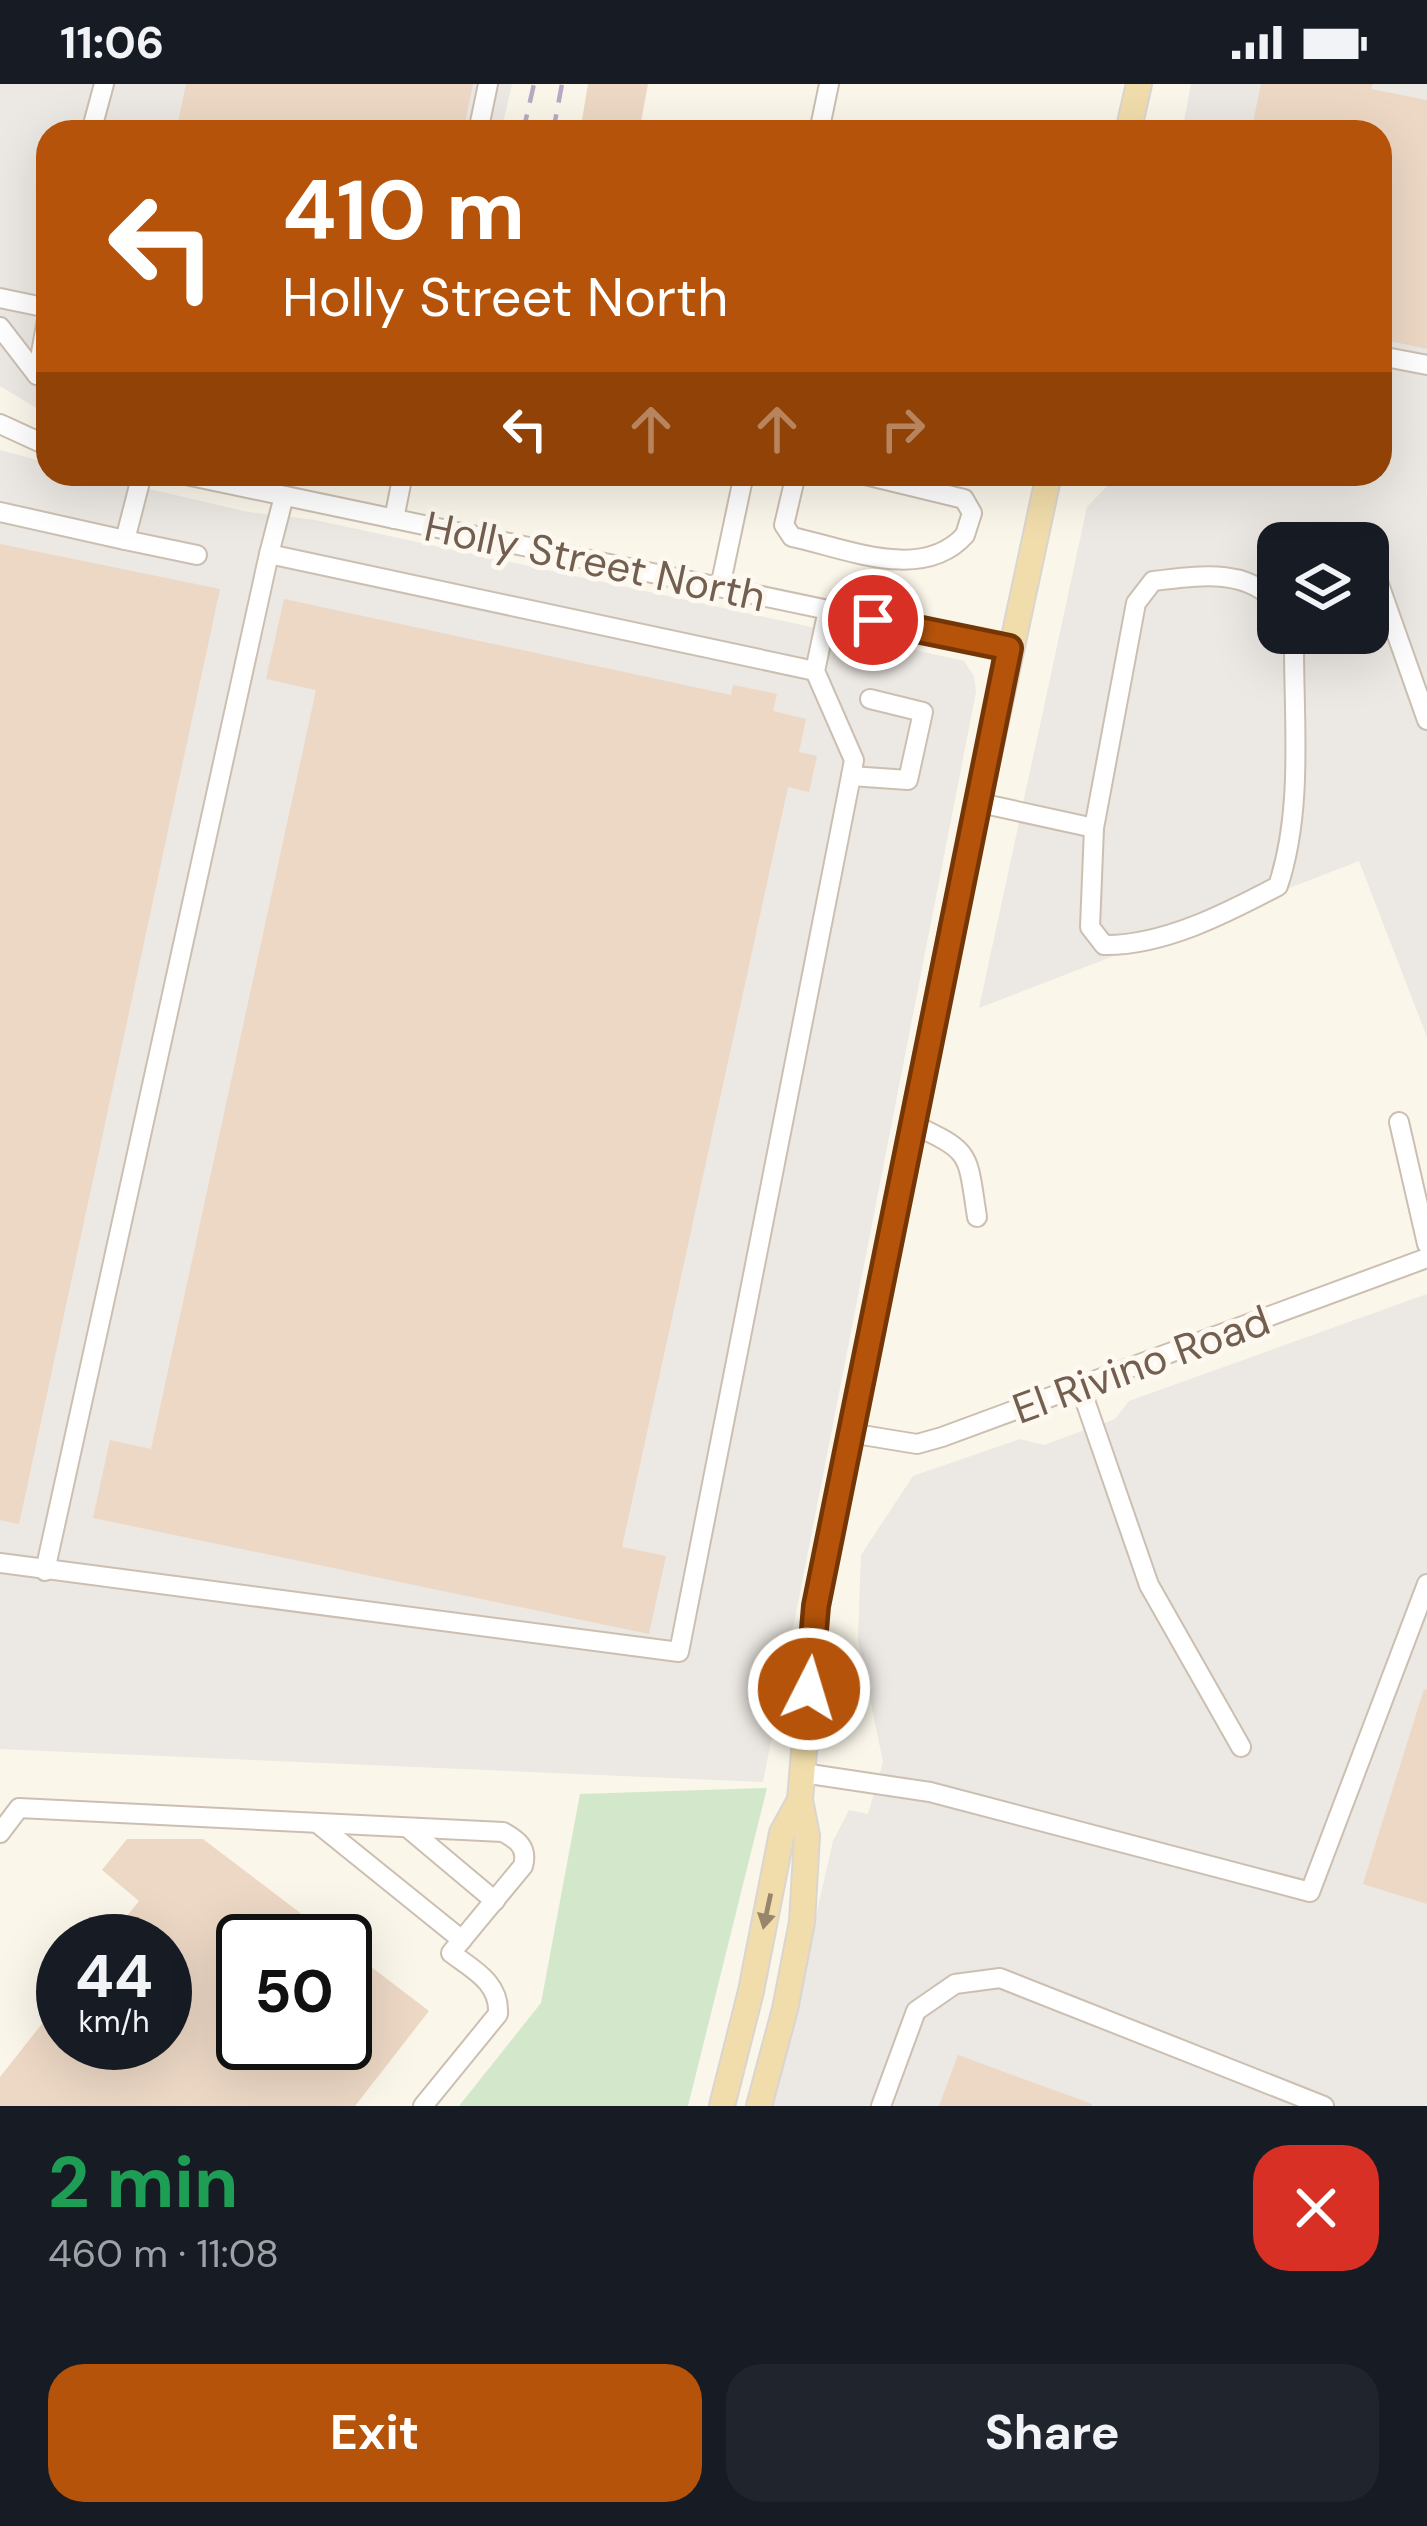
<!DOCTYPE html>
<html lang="en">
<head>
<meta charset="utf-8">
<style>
  body { margin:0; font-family:"DM Sans",sans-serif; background:#20242c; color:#f1f3f6; height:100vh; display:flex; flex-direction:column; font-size:45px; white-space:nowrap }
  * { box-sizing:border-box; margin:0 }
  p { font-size:39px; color:#9ea1a6 }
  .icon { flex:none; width:66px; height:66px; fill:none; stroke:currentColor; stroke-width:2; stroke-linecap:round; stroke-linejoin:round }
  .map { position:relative; height:2022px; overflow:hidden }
  .side { display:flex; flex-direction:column; background:#171b24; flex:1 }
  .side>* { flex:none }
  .hud { position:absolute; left:36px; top:36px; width:1356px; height:366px; border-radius:36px; box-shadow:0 12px 48px #0002; background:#b45309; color:#fff; overflow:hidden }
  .tools { position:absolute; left:1257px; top:438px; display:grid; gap:24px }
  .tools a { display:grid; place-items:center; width:132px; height:132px; border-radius:24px; background:#171b24; box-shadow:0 12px 48px #0002; font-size:60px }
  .speed { position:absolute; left:36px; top:1830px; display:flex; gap:24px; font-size:60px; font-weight:700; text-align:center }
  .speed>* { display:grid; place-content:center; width:156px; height:156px; border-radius:50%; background:#171b24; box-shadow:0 12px 48px #0002; line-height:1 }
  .speed small { font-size:30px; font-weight:400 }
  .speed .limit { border:6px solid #111; border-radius:18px; background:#fff; color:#111 }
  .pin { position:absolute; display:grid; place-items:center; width:102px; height:102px; color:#fff; margin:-51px; border:6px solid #fff; border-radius:50%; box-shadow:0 3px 12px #0007 }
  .me { position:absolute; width:132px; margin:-66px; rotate:5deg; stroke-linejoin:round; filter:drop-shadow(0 0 9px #0008) }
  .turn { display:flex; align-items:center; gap:42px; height:252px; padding:0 48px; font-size:54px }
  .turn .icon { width:156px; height:156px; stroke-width:2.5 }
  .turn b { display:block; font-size:84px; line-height:102px }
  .lanes { display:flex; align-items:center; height:114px; padding:0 48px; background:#0003; justify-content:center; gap:60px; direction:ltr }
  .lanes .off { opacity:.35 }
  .round { display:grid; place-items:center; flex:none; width:126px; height:126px; border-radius:36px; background:#20242c }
  .summary { display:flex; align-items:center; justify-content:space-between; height:204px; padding:0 48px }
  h1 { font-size:72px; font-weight:700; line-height:90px; color:#1e9e55 }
  .cta { display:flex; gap:24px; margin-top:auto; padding:24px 48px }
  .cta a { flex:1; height:138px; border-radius:36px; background:#b45309; color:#fff; font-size:48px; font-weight:700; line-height:138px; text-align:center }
  .cta a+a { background:#20242c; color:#f1f3f6 }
  .status { display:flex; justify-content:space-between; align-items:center; height:84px; padding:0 60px; background:#171b24; direction:ltr }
  .status svg { height:33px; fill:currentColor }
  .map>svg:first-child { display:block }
  .industrial { fill:#ece8e3; fill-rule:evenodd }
  .green { fill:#d3e7ca }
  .building { fill:#edd8c5 }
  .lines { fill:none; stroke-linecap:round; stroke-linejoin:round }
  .minor-casing { stroke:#ccbfb1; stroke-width:22 }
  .major-casing { stroke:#dbd5d2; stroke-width:28 }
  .minor { stroke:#fff; stroke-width:18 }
  .major { stroke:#f1ddab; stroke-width:24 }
  .rail { stroke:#baa9c4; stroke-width:4.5; stroke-dasharray:18 12; stroke-linecap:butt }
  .oneway { fill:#99856b }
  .route-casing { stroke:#753606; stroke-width:30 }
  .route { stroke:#b45309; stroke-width:21 }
  .labels { text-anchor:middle; stroke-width:10; stroke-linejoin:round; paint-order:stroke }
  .street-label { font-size:42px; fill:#735f50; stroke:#fdf9f1 }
</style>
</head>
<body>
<div class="status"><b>11:06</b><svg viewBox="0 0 49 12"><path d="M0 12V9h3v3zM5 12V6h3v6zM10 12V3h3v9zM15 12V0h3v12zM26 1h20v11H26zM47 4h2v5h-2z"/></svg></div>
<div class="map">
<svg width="1427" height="2022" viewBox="0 0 1427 2022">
  <rect width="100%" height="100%" fill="#faf6ea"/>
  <g class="industrial">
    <polygon points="0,0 512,0 501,48 48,48 48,331 0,302"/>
    <path d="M1191,0H1427V953L1359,777L979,924L1087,423L1108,401L1110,390H1380V48H1182ZM1278,459H1368V549H1278Z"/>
    <polygon points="0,366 48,379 48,390 85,390 248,428 315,436 788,538 964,577 974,592 976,608 763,1698 0,1665"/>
    <polygon points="1427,1210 1427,2022 772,2022 833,1757 849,1726 868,1730 883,1678 858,1557 861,1471 913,1392 1020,1355 1044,1361 1115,1335 1129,1317"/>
  </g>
  <polygon class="green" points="767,1704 688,2022 459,2022 541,1919 580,1710"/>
  <g class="building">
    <polygon points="186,0 473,0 463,48 176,48"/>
    <polygon points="588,0 648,0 639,48 580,48"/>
    <polygon points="1261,0 1373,0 1371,5 1427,16 1427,265 1380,255 1380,48 1251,48"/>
    <polygon points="0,460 220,505 19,1440 0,1436"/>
    <polygon points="284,515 731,611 733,601 777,610 773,627 806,635 799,668 817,672 809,708 788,703 622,1463 666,1472 649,1550 93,1434 110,1356 151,1365 316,606 266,595"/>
    <polygon points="1424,1605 1427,1606 1427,1820 1363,1800"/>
    <polygon points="127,1755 203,1755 337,1857 243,1857 243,1959 345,1959 345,1863 429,1927 355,2022 0,2022 0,1993 63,1913 63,1959 165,1959 165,1857 107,1857 139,1817 102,1786"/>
    <polygon points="958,1971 1092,2020 1092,2022 939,2022"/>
  </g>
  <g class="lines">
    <defs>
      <g id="minor">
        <polyline points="91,48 104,0"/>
        <polyline points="478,48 488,0"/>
        <polyline points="819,48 829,0"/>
        <polyline points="0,214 48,224"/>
        <polyline points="0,243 37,291 48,294"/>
        <polyline points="1380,272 1427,281"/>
        <polyline points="37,291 48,230"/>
        <polyline points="0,340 48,362"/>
        <polyline points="181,390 1009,564"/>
        <path d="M796,390L784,441L792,453C845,464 922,499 965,451L972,429L964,415L861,390"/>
        <polyline points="284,412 269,470 815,587"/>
        <polyline points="0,428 125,456 142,390"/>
        <polyline points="394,435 403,390"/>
        <polyline points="125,456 197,471"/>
        <polyline points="1375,489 1427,636"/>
        <polyline points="720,503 744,390"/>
        <path d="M1278,520C1246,483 1198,492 1153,497L1136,519L1094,744L1090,843L1104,861C1163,862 1227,829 1278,802C1303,727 1294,640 1294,563L1290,549"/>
        <polyline points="851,692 908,696 923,628 870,615"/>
        <polyline points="980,719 1094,744"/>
        <polyline points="1399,1038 1427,1160"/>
        <path d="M912,1040C973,1068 967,1069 977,1133"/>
        <polyline points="1080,1302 1149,1501 1241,1663"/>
        <polyline points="850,1349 917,1360 942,1353 1427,1174"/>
        <polyline points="0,1479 679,1568 851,692 854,676 815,587 828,526"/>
        <polyline points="45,1487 269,470"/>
        <polyline points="803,1689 930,1708 1310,1808 1427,1500"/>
        <polyline points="317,1739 462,1856"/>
        <polyline points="408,1744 495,1817"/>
        <path d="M0,1749L19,1724L503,1748C518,1756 528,1764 523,1782L451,1869C474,1886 500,1899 498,1930L423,2022"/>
        <polyline points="881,2022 916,1927 955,1900 1000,1894 1324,2022"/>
      </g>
      <g id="major">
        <polyline points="1128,48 1139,0"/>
        <polyline points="722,2022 751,1907 782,1749 800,1716"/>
        <polyline points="759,2022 785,1925 802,1838 807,1752 800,1716 816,1522 952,842 1049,390"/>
      </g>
    </defs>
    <use href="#minor" class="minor-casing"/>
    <use href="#major" class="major-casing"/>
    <use href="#minor" class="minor"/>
    <use href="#major" class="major"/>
    <g class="rail">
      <polyline points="523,48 534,0"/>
      <polyline points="553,48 562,0"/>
      <polyline points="477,395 478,390"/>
      <polyline points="437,399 439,390"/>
    </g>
  </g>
  <defs><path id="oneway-solid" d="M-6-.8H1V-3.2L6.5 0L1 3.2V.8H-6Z" transform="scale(3)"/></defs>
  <use class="oneway" href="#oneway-solid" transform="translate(767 1827) rotate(102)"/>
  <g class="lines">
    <defs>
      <polyline id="route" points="809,1605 816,1522 1009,564 873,536"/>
    </defs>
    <use href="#route" class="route-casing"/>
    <use href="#route" class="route"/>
  </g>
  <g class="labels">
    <g class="street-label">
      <text transform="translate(595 477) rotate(12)" y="15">Holly Street North</text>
      <text transform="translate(1141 1280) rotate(-20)" y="15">El Rivino Road</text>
    </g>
  </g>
</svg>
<div class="tools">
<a><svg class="icon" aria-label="layers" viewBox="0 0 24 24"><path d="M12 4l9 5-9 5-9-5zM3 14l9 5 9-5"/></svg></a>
</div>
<div class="speed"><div>44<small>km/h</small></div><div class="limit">50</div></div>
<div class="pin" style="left:873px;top:536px;background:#d93025"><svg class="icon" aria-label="arrive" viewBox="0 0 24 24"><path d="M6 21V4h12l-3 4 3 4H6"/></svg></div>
<svg class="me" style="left:809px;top:1605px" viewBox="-20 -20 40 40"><circle r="17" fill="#b45309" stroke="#fff" stroke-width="3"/><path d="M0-11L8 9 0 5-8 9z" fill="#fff"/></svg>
<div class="hud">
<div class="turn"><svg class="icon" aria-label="left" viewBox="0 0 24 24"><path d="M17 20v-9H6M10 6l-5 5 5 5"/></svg><div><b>410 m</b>Holly Street North</div></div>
<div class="lanes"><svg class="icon" aria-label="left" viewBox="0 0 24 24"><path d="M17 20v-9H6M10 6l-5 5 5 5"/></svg><svg class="icon off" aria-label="ahead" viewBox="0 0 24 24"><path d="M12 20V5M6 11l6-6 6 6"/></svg><svg class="icon off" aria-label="ahead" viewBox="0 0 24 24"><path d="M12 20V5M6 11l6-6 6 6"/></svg><svg class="icon off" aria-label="right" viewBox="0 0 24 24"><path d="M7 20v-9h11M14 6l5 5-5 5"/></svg></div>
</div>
</div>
<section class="side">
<div class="summary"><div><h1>2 min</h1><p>460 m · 11:08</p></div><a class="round" style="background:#d93025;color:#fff"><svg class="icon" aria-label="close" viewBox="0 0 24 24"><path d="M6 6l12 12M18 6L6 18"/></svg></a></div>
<div class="cta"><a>Exit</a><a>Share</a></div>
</section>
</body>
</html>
